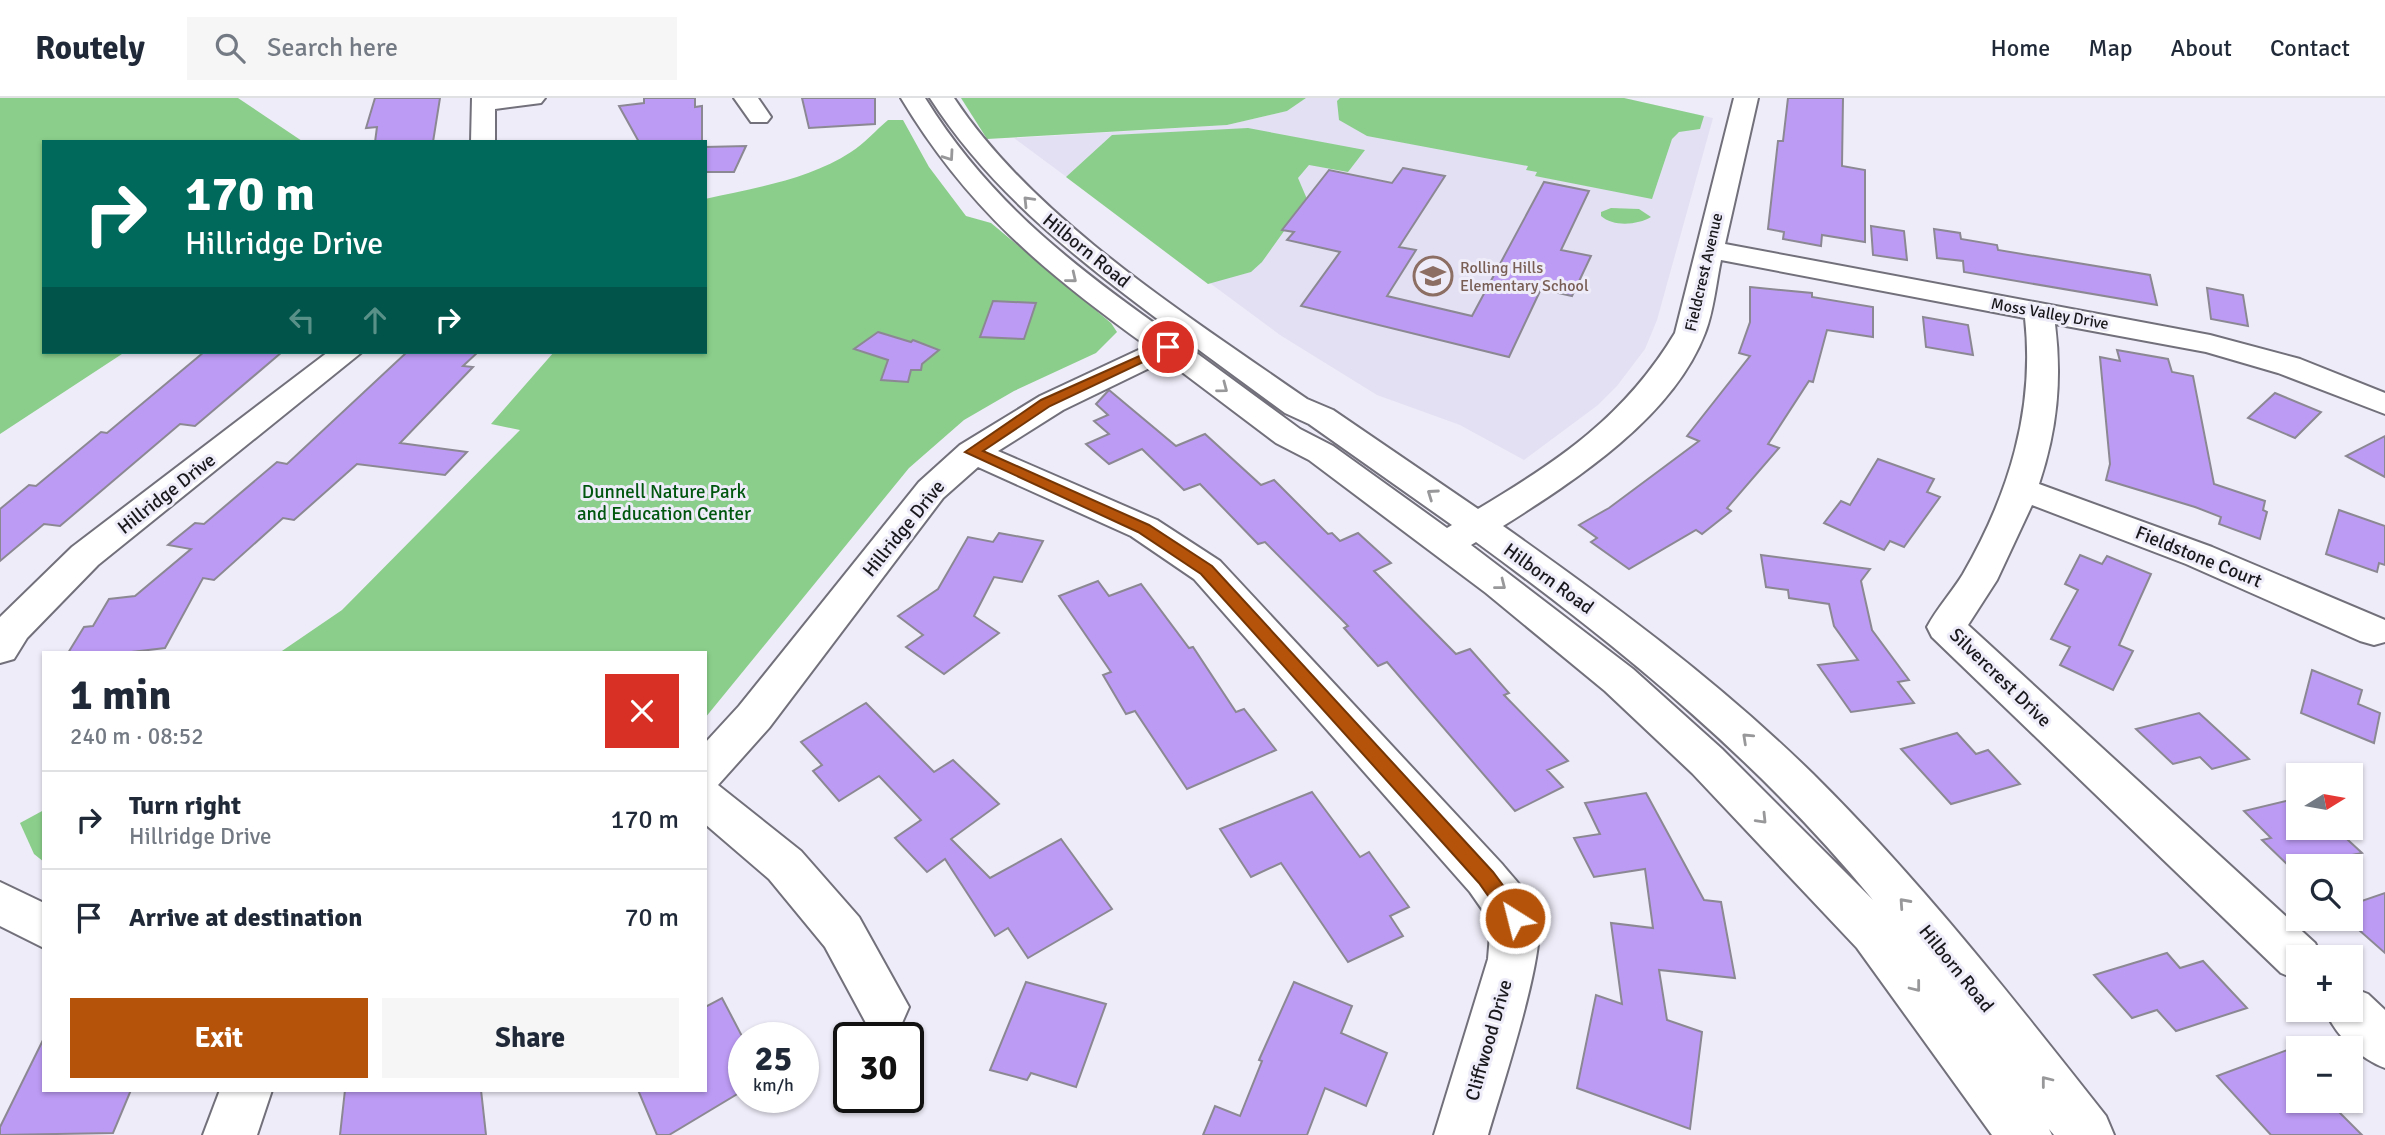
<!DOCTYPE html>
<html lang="en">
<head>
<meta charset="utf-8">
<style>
  body { margin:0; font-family:Signika,sans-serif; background:#f6f6f7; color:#1f2937; height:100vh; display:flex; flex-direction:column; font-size:26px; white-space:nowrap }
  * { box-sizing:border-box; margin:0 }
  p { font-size:23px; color:#747a83 }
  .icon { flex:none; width:38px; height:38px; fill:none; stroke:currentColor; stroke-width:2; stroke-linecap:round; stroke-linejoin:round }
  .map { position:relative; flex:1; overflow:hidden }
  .details { position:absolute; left:42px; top:553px; width:665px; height:441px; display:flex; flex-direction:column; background:#fff; border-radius:0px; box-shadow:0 2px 5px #0004 }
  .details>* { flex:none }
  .banner { position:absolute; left:42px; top:42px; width:665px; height:214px; border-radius:0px; box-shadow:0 2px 5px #0004; background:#00695c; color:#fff; overflow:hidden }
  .needle { width:46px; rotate:79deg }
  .tools { position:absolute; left:2286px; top:665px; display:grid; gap:14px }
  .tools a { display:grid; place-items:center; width:77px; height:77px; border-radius:0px; background:#fff; box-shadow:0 2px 5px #0004; font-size:35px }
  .speed { position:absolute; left:728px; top:924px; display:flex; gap:14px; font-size:35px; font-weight:700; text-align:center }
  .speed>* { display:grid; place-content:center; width:91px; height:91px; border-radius:50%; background:#fff; box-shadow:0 2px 5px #0004; line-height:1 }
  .speed small { font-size:18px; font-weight:400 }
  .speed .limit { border:4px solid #111; border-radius:10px; background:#fff; color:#111 }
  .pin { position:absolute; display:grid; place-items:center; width:60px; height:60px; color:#fff; margin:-30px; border:4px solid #fff; border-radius:50%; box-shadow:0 2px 7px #0007 }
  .me { position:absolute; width:77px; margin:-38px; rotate:324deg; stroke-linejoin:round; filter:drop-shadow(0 0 5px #0008) }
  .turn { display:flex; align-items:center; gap:24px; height:147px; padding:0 28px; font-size:32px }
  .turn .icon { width:91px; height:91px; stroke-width:2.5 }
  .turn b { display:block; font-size:49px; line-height:60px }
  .lanes { display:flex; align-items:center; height:66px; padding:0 28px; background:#0003; justify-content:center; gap:35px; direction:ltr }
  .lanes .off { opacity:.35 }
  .round { display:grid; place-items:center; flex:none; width:74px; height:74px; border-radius:0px; background:#f6f6f7 }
  .overview { display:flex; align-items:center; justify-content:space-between; height:119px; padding:0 28px }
  h1 { font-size:42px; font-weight:700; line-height:52px }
  .primary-button { display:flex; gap:14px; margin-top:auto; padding:14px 28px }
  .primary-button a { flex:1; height:80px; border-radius:0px; background:#b45309; color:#fff; font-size:28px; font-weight:700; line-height:80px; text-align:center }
  .primary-button a+a { background:#f6f6f7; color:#1f2937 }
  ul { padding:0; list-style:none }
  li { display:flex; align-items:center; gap:21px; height:98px; padding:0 28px; border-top:2px solid #e0e1e3 }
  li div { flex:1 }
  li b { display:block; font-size:26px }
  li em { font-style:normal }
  header { display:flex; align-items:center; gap:42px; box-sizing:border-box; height:98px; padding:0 35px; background:#fff; border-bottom:2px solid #e0e1e3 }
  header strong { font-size:33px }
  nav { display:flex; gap:38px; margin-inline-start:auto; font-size:24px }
  .search { width:490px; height:63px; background:#f6f6f7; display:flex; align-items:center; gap:18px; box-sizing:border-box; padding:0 24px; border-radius:0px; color:#747a83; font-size:26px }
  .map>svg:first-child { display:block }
  .built { fill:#e3e0f3 }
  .green { fill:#8bce8b }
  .building { fill:#bc9bf4; stroke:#8c8893; stroke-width:2 }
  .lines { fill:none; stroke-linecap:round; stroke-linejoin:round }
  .minor-casing { stroke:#72707a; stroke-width:4 }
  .minor { fill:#fff; fill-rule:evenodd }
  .oneway { stroke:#989799 }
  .route { fill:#b45309; stroke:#753606; stroke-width:2 }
  .labels { text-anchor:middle; stroke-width:6; stroke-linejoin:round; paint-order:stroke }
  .far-education-label { font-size:16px; fill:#785e54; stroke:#eeecf8; text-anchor:start }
  .far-street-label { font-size:16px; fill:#19181c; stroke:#eeecf8 }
  .street-label { font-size:19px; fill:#19181c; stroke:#eeecf8 }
  .park-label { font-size:19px; fill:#00560e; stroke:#eeecf8 }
</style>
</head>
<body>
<header>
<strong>Routely</strong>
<div class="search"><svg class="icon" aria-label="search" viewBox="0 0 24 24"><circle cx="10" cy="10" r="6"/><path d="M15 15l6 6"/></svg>Search here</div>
<nav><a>Home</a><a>Map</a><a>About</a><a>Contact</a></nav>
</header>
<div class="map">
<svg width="2385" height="1037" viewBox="0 0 2385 1037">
  <rect width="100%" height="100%" fill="#eeecf8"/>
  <polygon class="built" points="1306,0 1624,0 1713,20 1657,222 1645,251 1617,288 1598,307 1524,362 1460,327 1377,297 1280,237 1014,40 1227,27 1287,13"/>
  <g class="green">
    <polygon points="0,0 238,0 302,43 44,44 44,254 125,254 0,336"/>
    <polygon points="961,0 1306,0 1287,13 1227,27 987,41"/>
    <polygon points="1340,0 1624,0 1704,18 1700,31 1679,34 1672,41 1652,101 1535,78 1537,74 1526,72 1528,68 1367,38 1339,22 1337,3"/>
    <path d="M888,22H903L929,69L966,118L991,125L1111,225L1117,234L1096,255L1014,293L964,322L909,370L705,620V555H279L342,512L520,332L491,326L554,254H705V101C754,90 808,82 851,54C864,46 876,32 888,22Z"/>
    <polygon points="1248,30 1365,52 1348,74 1309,67 1298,80 1307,101 1262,164 1251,174 1208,186 1066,79 1112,37"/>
    <path d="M1611,110L1639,111L1651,119C1638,127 1613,129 1601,118V114Z"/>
    <polygon points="44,712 44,764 34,756 20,725"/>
  </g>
  <g class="building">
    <polygon points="375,0 440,0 433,44 375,44 377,29 366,30"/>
    <polygon points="644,0 695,0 695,9 702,8 702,44 639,44 619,8 644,5"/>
    <polygon points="802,0 875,0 875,26 809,30"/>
    <polygon points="1788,0 1843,0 1842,68 1865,72 1865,144 1822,137 1821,148 1783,141 1784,134 1768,131 1778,43 1783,43"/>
    <polygon points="746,48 734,74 705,74 705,49"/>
    <polygon points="1403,70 1445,78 1399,149 1416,152 1387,198 1472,218 1544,84 1589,93 1561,152 1591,158 1572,198 1541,191 1509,259 1301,208 1340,154 1287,142 1294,134 1282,132 1329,72 1392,85"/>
    <polygon points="1871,128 1904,133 1907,162 1873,157"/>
    <polygon points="1934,131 1960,135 1961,141 1997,147 1998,152 2150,177 2157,207 1964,174 1963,163 1937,160"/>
    <polygon points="1750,189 1812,195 1812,199 1873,209 1873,239 1827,232 1813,284 1809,283 1768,346 1779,350 1727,410 1731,413 1702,436 1696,432 1629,471 1591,444 1597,440 1579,427 1609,410 1699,343 1687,338 1750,258 1739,255 1750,224"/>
    <polygon points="2207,190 2243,197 2248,228 2211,221"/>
    <polygon points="993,203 1036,205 1024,241 980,239"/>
    <polygon points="1923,219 1968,227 1973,257 1926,249"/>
    <polygon points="878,234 911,244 913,242 939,252 922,266 921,272 911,272 908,284 881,282 888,262 854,251"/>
    <polygon points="2117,252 2168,261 2172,274 2193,278 2214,386 2265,403 2263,412 2267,414 2260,441 2219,426 2221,419 2195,409 2106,382 2110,366 2100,259 2120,263"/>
    <polygon points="204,254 282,254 195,328 180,326 60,428 44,426 0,463 0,411 29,387 36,388 101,334 107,335"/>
    <polygon points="407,254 478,254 463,268 473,269 400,345 467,354 445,377 357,366 294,422 283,420 214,482 203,480 165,550 123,555 68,555 84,529 93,528 109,501 135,498 191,451 168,447 195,425 204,426 277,364 287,366"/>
    <polygon points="1109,292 1176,348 1205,336 1261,387 1274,382 1328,436 1332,435 1340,443 1358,435 1391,465 1374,473 1456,556 1470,551 1509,595 1504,597 1568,663 1547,672 1563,689 1515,713 1387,564 1378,568 1344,530 1348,528 1265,444 1258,446 1200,386 1184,392 1142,351 1109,366 1086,346 1109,336 1094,323 1108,317 1096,306"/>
    <polygon points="2275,295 2321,314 2295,340 2248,320"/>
    <polygon points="2385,338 2385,379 2346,358"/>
    <polygon points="1878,361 1934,381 1927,394 1940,399 1904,449 1890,443 1884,452 1824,425 1841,403 1850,407"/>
    <polygon points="2339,412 2385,428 2385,467 2379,465 2377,474 2326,456"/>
    <polygon points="999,435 1043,443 1022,484 994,479 974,518 999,535 944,576 906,549 923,537 898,518 938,491 968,439 993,444"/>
    <polygon points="1761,457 1870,471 1861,483 1872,532 1909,582 1898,584 1914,605 1851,614 1818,567 1858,562 1834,528 1829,506 1789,500 1788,492 1766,489"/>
    <polygon points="2080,457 2102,466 2107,458 2151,476 2119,547 2133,553 2113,592 2060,567 2070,549 2051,541 2078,492 2065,486"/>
    <polygon points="1098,483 1109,498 1141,486 1189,550 1193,549 1236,614 1244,611 1276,652 1187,691 1135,613 1126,616 1103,577 1111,574 1059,498"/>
    <polygon points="2312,572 2362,592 2358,606 2380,615 2374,645 2301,615"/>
    <polygon points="866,605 934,674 953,662 999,706 951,741 990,780 1061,741 1112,811 1028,860 1008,830 995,838 945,761 927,774 895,740 921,722 879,678 839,703 813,673 822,667 801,644"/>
    <polygon points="2199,615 2249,661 2212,671 2200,659 2173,666 2136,631"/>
    <polygon points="1957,635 1976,656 1988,652 2020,686 1951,706 1901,651"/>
    <polygon points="1312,694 1360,759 1369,754 1409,809 1390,818 1403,838 1348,864 1281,765 1251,779 1220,731"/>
    <polygon points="1646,695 1704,802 1721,804 1735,880 1659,872 1667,922 1702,934 1690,1031 1577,990 1596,897 1622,906 1611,825 1653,830 1645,771 1594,779 1574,740 1600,736 1585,705"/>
    <polygon points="2298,700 2298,730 2335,730 2362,755 2298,768 2293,772 2262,742 2271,740 2244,713"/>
    <polygon points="2385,795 2385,855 2350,824 2350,807"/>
    <polygon points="2167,855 2180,870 2203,863 2247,910 2176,933 2157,912 2132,920 2094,877"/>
    <polygon points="1026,884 1106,906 1076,989 1031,975 1027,982 990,972"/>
    <polygon points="1294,884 1352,908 1341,935 1387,955 1366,1008 1325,990 1307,1037 1203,1037 1215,1008 1240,1018 1262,963 1259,962"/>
    <polygon points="722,900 744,942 744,992 669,1037 657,1037 638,992 705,992 705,909"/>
    <polygon points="44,940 44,992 131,992 113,1035 0,1037 0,1029"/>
    <polygon points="2298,948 2298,1003 2328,1003 2362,1037 2271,1037 2217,978"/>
    <polygon points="345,992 481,992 486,1037 340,1037"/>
  </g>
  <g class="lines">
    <defs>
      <g id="minor">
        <polygon points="472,0 545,0 541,5 495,11 495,44 471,44"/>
        <polygon points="734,0 758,0 771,19 767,24 751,24"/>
        <path d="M901,0H925C989,103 1073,168 1171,237L1176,235C1084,166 993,98 930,0H954C1035,122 1188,218 1307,301L1333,312L1478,411C1560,362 1625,318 1675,235L1734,0H1758L1725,146L2210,237L2300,261L2385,295V316L2278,275L2206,254L2055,226C2062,282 2057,332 2039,386L2212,449L2385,522V544L2374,547L2360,543L2186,466L2032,407L1997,482L1968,527L2315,845L2322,859H2298V882L2281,875L1932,539L1927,529C1937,510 1952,494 1963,476C2009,396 2035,312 2025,220L1721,162C1716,185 1714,212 1705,235C1673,319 1576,382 1503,428C1611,504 1718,583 1813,676C1920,782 2013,900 2106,1018L2114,1037H2054L2049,1031L2052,1037H1992L1857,850L1692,675L1605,593L1486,495L1309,362L1276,345L1166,262L1063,312L998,353L1157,422L1220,463L1502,766C1514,781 1534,800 1538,819C1547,854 1500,995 1488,1037H1434L1488,861L1491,824L1470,794L1194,481L1131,438L978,369L943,400L769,630L718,687L801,753L859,819L909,909L902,925L884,932L866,925L825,849L769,781L705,726V645L739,608L919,384L960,347L1040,298L1147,248C1044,174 967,110 901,0ZM1195,249L1285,315L1309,326L1452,427L1447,430L1333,348L1300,331L1191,251ZM1476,444C1621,550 1759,663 1873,802L1722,651L1633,571L1471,447Z"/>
        <polygon points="328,254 362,254 98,467 27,540 14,561 0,565 0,519 72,449"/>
        <polygon points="0,784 44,805 44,850 0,828"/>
        <path d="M2350,889L2368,896L2385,912V970C2359,960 2336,938 2325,912H2350Z"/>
        <polygon points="220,992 272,992 257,1037 203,1037"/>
      </g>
    </defs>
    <use href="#minor" class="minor-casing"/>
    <use href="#minor" class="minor"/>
  </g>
  <defs><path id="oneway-chevron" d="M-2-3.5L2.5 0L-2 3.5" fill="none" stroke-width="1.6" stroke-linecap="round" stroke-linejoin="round" transform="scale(1.75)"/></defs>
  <g class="oneway">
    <use href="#oneway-chevron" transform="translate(949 58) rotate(55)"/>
    <use href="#oneway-chevron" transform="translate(1028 103) rotate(-134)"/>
    <use href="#oneway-chevron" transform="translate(1072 180) rotate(39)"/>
    <use href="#oneway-chevron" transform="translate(1223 290) rotate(37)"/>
    <use href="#oneway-chevron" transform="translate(1432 396) rotate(-145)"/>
    <use href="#oneway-chevron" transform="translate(1501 487) rotate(38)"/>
    <use href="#oneway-chevron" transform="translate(1747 640) rotate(-137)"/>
    <use href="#oneway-chevron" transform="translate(1762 721) rotate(46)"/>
    <use href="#oneway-chevron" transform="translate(1904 805) rotate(-132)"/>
    <use href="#oneway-chevron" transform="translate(1916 889) rotate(52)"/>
    <use href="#oneway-chevron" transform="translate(2046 983) rotate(-128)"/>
  </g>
  <polygon class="route" points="1164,247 1175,249 1050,308 983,353 1149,427 1212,468 1493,774 1522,813 1525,820 1522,826 1515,828 1508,826 1479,785 1201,476 1138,434 965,354 1041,302"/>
  <defs>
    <symbol id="school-ring" viewBox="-11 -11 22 22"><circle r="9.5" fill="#eeecf8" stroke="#8d6e63" stroke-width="1.5"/><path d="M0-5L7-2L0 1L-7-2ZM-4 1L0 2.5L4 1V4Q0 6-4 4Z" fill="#8d6e63"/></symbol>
  </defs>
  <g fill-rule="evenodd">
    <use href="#school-ring" x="1411" y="156" width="44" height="44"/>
  </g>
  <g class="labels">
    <g class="far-education-label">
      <text x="1460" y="175">Rolling Hills<tspan x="1460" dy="18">Elementary School</tspan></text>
    </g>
    <g class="far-street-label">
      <text transform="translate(1703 174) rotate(-77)" y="6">Fieldcrest Avenue</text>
      <text transform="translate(2050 215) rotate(10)" y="6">Moss Valley Drive</text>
    </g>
    <g class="street-label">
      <text transform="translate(1087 152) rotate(39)" y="7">Hilborn Road</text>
      <text transform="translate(166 395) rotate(-38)" y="7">Hillridge Drive</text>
      <text transform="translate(903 430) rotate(-51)" y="7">Hillridge Drive</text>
      <text transform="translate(2199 458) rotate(22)" y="7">Fieldstone Court</text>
      <text transform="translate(1549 480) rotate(36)" y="7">Hilborn Road</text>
      <text transform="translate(2001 579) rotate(44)" y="7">Silvercrest Drive</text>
      <text transform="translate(1957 870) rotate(51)" y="7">Hilborn Road</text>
      <text transform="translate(1488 942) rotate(-74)" y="7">Cliffwood Drive</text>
    </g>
    <g class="park-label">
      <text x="664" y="400">Dunnell Nature Park<tspan x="664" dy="22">and Education Center</tspan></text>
    </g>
  </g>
</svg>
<div class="tools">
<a><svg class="needle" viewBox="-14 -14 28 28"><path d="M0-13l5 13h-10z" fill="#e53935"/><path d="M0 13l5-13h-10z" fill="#747a83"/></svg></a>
<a><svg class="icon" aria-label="search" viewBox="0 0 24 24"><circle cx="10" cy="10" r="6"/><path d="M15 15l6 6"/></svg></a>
<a>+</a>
<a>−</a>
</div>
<div class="speed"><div>25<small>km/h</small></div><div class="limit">30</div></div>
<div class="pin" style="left:1168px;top:249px;background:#d93025"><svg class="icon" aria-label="arrive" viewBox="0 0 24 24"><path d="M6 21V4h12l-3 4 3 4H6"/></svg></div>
<svg class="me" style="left:1515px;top:820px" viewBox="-20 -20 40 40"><circle r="17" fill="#b45309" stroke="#fff" stroke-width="3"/><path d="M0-11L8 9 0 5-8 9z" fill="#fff"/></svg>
<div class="banner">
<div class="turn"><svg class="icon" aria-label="right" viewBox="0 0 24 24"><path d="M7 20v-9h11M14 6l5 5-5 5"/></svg><div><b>170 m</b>Hillridge Drive</div></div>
<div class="lanes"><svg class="icon off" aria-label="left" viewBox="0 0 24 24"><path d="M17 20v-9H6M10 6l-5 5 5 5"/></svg><svg class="icon off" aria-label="ahead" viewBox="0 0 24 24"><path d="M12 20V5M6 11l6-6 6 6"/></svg><svg class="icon" aria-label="right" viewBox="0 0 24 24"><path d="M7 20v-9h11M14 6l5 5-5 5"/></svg></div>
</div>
<section class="details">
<div class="overview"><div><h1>1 min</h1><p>240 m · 08:52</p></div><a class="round" style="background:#d93025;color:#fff"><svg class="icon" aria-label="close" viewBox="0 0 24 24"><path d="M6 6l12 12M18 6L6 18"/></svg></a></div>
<ul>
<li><svg class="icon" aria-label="right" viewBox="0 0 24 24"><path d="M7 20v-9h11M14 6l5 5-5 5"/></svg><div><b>Turn right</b><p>Hillridge Drive</p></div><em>170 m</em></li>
<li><svg class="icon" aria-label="arrive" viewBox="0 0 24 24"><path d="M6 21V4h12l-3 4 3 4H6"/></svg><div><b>Arrive at destination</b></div><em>70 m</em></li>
</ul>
<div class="primary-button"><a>Exit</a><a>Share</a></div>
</section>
</div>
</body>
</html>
